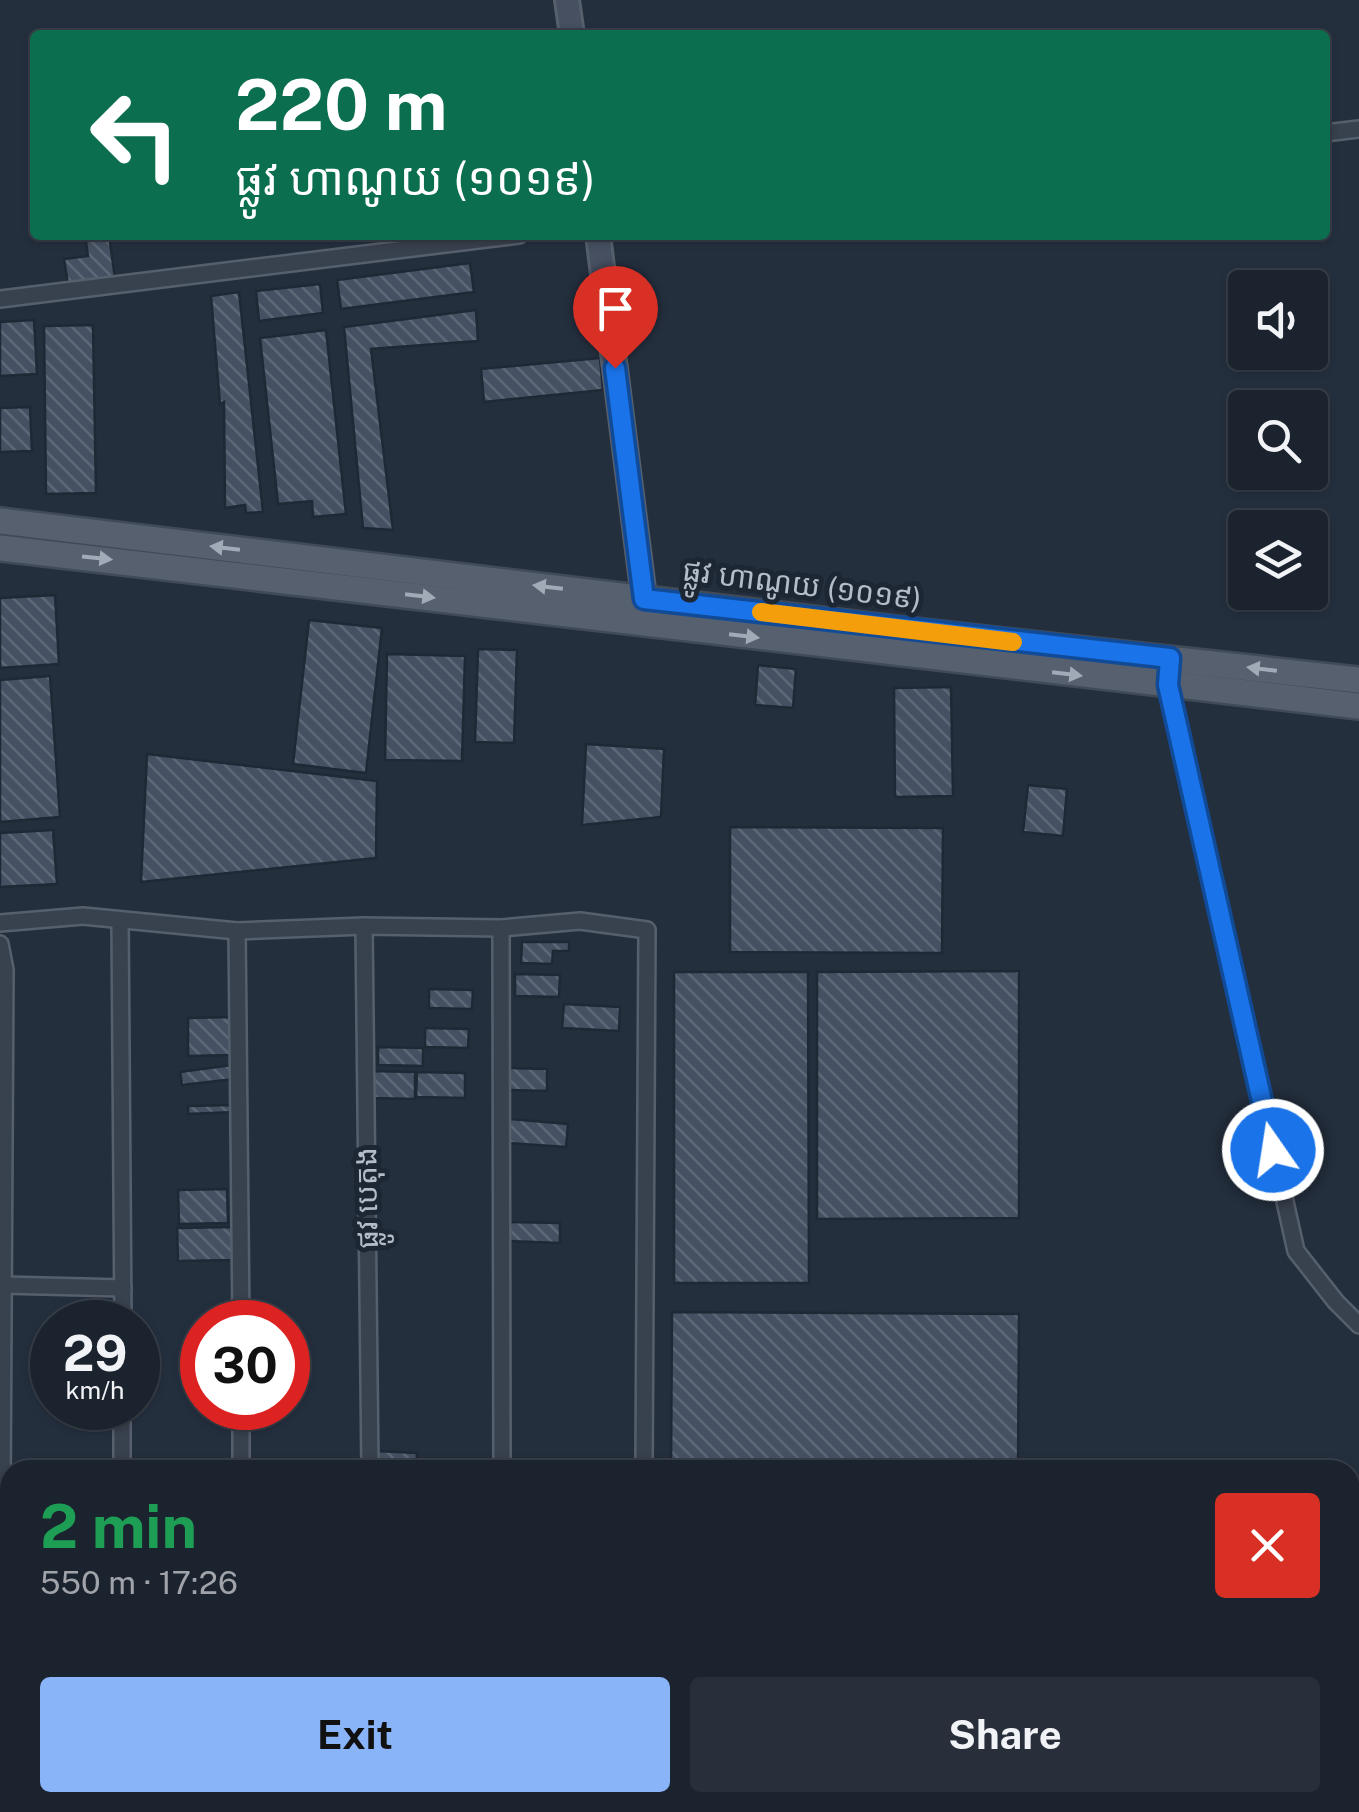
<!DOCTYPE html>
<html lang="en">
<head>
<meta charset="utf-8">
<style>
  body { margin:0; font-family:"Public Sans","Noto Sans Khmer",sans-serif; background:#282f3a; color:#f1f3f6; height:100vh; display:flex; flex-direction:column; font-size:38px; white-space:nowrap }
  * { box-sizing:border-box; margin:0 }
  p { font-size:32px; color:#a0a4aa }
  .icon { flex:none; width:55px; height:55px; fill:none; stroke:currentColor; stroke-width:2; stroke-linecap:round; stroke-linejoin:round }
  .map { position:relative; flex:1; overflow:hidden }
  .details { position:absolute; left:0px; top:1460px; width:1360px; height:352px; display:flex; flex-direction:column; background:#1b232e; border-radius:30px 30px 0 0; box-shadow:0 2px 8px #0004,0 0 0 2px #39404a }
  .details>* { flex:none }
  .guide { position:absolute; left:30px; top:30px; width:1300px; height:210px; border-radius:10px; box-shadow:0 2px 8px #0004,0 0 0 2px #39404a; background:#0b6e4f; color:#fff; overflow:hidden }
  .tools { position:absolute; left:1228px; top:270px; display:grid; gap:20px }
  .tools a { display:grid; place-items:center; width:100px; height:100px; border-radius:10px; background:#1b232e; box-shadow:0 2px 8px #0004,0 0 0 2px #39404a; font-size:50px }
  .speed { position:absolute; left:30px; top:1300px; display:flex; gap:20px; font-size:50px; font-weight:700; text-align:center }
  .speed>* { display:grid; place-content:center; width:130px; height:130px; border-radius:50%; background:#1b232e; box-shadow:0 2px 8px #0004,0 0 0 2px #39404a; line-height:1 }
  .speed small { font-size:25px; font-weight:400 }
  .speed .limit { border:15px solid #d22; background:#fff; color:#111 }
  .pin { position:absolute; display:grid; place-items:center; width:85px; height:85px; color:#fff; margin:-102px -42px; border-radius:50% 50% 50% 0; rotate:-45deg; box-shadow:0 0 10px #0007 }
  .pin .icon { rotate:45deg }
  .me { position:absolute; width:110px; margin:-55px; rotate:347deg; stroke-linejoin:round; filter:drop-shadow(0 0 8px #0008) }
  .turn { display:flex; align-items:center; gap:35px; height:210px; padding:0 40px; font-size:45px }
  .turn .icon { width:130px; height:130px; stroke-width:2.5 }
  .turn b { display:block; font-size:70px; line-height:85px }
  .round { display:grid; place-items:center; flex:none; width:105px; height:105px; border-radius:10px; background:#282f3a }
  .headline { display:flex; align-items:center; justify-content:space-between; height:170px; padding:0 40px }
  h1 { font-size:60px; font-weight:700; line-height:75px; color:#1e9e55 }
  .action { display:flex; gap:20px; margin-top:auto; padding:20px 40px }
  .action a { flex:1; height:115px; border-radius:10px; background:#8ab4f8; color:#111; font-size:40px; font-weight:700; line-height:115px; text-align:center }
  .action a+a { background:#282f3a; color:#f1f3f6 }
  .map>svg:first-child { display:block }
  .building { fill:url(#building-back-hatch); stroke:#1f2835; stroke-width:2.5 }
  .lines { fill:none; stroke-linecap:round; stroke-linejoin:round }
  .street-casing { stroke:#565f6c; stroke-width:20 }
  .secondary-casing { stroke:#565f6c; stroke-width:28 }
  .primary-casing { stroke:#414a57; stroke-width:30 }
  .street { stroke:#38414e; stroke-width:15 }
  .secondary { stroke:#465061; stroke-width:22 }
  .primary { stroke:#56606e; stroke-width:25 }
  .oneway { fill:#a1aab7 }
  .route-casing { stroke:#114b97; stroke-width:25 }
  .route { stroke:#1a73e8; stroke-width:18 }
  .slow { stroke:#f59e0b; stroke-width:18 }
  .labels { text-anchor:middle; stroke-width:10; stroke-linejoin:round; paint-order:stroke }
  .street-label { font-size:30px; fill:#b4bcc9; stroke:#1d2633 }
</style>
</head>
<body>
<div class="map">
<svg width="1359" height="1812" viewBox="0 0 1359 1812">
  <defs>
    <pattern id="building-back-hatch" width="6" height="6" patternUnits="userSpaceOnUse" patternTransform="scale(2.5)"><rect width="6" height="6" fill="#455162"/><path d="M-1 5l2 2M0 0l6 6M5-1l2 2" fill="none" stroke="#5d6877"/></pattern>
  </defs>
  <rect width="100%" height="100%" fill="#242f3e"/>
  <g class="building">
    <polygon points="85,235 109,235 115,278 68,285 64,259 88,256"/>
    <polygon points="470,263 474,292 341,309 337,280"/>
    <polygon points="320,284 323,313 259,321 256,291"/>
    <polygon points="239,292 263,512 246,513 245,505 225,508 224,402 220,404 211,296"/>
    <polygon points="476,310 478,341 371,349 393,530 363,528 344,327"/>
    <polygon points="34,320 37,374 0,376 0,322"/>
    <polygon points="93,325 96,493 46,494 44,326"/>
    <polygon points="326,330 346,514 313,517 312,501 278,504 260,338"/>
    <polygon points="600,358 603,390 484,402 481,369"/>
    <polygon points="30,407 32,451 0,452 0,408"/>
    <polygon points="55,595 59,664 0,668 0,598"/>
    <polygon points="309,620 382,628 366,773 293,764"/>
    <polygon points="478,649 517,650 514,743 475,742"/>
    <polygon points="387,654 465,656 462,761 385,760"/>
    <polygon points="758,665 796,669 793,708 755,705"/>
    <polygon points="50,676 60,817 0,822 0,680"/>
    <polygon points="951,687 953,796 895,797 894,688"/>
    <polygon points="586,744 664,749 661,817 582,825"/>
    <polygon points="147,754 377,781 376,858 141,882"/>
    <polygon points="1028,785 1067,789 1063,836 1023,832"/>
    <polygon points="730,827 943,828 942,953 730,952"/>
    <polygon points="53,830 57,884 0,887 0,833"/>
    <polygon points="522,942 569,942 569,951 553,951 552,964 521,963"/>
    <polygon points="1019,971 1019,1218 817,1219 817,972"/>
    <polygon points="674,972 808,972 809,1283 674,1283"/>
    <polygon points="515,974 560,975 559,997 515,996"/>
    <polygon points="429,989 473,990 472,1009 429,1008"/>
    <polygon points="564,1004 620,1007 619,1031 562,1028"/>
    <polygon points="234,1017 234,1055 188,1056 188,1018"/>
    <polygon points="425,1028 469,1029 468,1048 425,1047"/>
    <polygon points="378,1047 423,1048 423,1066 378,1065"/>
    <polygon points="232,1065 234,1079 182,1085 180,1072"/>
    <polygon points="506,1068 547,1069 547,1091 505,1090"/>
    <polygon points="371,1071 415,1072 415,1099 370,1098"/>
    <polygon points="417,1072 465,1073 465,1098 416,1097"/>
    <polygon points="233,1105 234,1112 188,1114 188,1106"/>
    <polygon points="510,1119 568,1124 566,1147 508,1143"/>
    <polygon points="227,1189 228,1223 179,1224 178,1190"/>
    <polygon points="505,1222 560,1223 560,1243 505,1241"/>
    <polygon points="235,1227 236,1260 178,1261 177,1228"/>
    <polygon points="672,1312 1019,1314 1018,1470 671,1470"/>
    <polygon points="377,1451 417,1453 416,1470 376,1470"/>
    <rect x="0" y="1680" width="10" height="55"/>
    <polygon points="0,1761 9,1761 8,1807 0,1806"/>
    <polygon points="23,1802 94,1802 94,1809 23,1806"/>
    <rect x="257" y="1802" width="108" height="10"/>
    <rect x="370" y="1802" width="143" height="8"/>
  </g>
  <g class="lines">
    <defs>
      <g id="street">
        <polyline points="1325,133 1359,129"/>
        <polyline points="0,299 519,235"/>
        <polyline points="1168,677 1296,1251 1336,1302 1359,1325"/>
        <polyline points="120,920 123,1322"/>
        <polyline points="0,923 83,916 237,931 364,926 501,928 580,921 647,930 644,1470"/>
        <polyline points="364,926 370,1470"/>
        <polyline points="501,928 502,1470"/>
        <polyline points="237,931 241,1322"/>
        <polyline points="0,944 5,970 1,1663"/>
        <polyline points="3,1285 123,1288"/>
        <polyline points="122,1470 122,1408"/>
        <polyline points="241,1470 241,1408"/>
        <polyline points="121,1812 121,1802"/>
        <polyline points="240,1812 240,1802"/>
      </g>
      <g id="secondary">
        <polyline points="567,0 572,35"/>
        <polyline points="598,235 646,613"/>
      </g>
      <g id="primary">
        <polyline points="0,521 895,629 1359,680"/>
        <polyline points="0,548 1359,706"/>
      </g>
    </defs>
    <use href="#street" class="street-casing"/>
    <use href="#secondary" class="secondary-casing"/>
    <use href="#primary" class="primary-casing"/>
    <use href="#street" class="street"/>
    <use href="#secondary" class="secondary"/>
    <use href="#primary" class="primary"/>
  </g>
  <defs><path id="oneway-solid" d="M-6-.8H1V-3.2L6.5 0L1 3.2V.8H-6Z" transform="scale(2.5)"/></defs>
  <g class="oneway">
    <use href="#oneway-solid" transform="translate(225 548) rotate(-173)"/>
    <use href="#oneway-solid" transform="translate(97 558) rotate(6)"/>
    <use href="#oneway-solid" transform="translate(548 587) rotate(-173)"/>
    <use href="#oneway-solid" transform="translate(420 596) rotate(7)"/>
    <use href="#oneway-solid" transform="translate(744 636) rotate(7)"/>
    <use href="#oneway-solid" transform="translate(1262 669) rotate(-173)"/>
    <use href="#oneway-solid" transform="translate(1067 674) rotate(7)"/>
  </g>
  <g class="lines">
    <defs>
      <polyline id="route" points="615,368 644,599 1170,658 1168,685 1273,1150"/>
    </defs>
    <use href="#route" class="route-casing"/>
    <use href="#route" class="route"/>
    <polyline class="slow" points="761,612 1013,642"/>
  </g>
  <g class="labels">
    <g class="street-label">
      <text transform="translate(802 585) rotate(7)" y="10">ផ្លូវ ហាណូយ (១០១៩)</text>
      <text transform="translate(367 1198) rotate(-91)" y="10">ផ្លូវ បេតុង</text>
    </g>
  </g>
</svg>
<div class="tools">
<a><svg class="icon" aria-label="sound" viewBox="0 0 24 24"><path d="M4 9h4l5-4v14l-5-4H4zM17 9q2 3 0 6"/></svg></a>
<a><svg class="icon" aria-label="search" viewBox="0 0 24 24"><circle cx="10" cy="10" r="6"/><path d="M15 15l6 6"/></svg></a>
<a><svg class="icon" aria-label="layers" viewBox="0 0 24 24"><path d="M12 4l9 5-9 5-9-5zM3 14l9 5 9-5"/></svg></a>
</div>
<div class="speed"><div>29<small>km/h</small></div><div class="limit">30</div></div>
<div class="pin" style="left:615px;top:368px;background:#d93025"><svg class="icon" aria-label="arrive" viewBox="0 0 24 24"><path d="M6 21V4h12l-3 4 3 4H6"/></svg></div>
<svg class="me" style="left:1273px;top:1150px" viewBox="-20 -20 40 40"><circle r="17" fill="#1a73e8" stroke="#fff" stroke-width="3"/><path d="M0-11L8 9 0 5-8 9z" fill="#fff"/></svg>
<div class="guide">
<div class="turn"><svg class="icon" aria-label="left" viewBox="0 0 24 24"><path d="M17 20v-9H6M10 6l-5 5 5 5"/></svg><div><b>220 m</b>ផ្លូវ ហាណូយ (១០១៩)</div></div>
</div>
<section class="details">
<div class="headline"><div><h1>2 min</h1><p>550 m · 17:26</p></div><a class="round" style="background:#d93025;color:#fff"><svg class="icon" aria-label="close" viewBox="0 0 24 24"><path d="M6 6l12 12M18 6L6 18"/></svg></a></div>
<div class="action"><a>Exit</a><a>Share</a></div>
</section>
</div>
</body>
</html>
